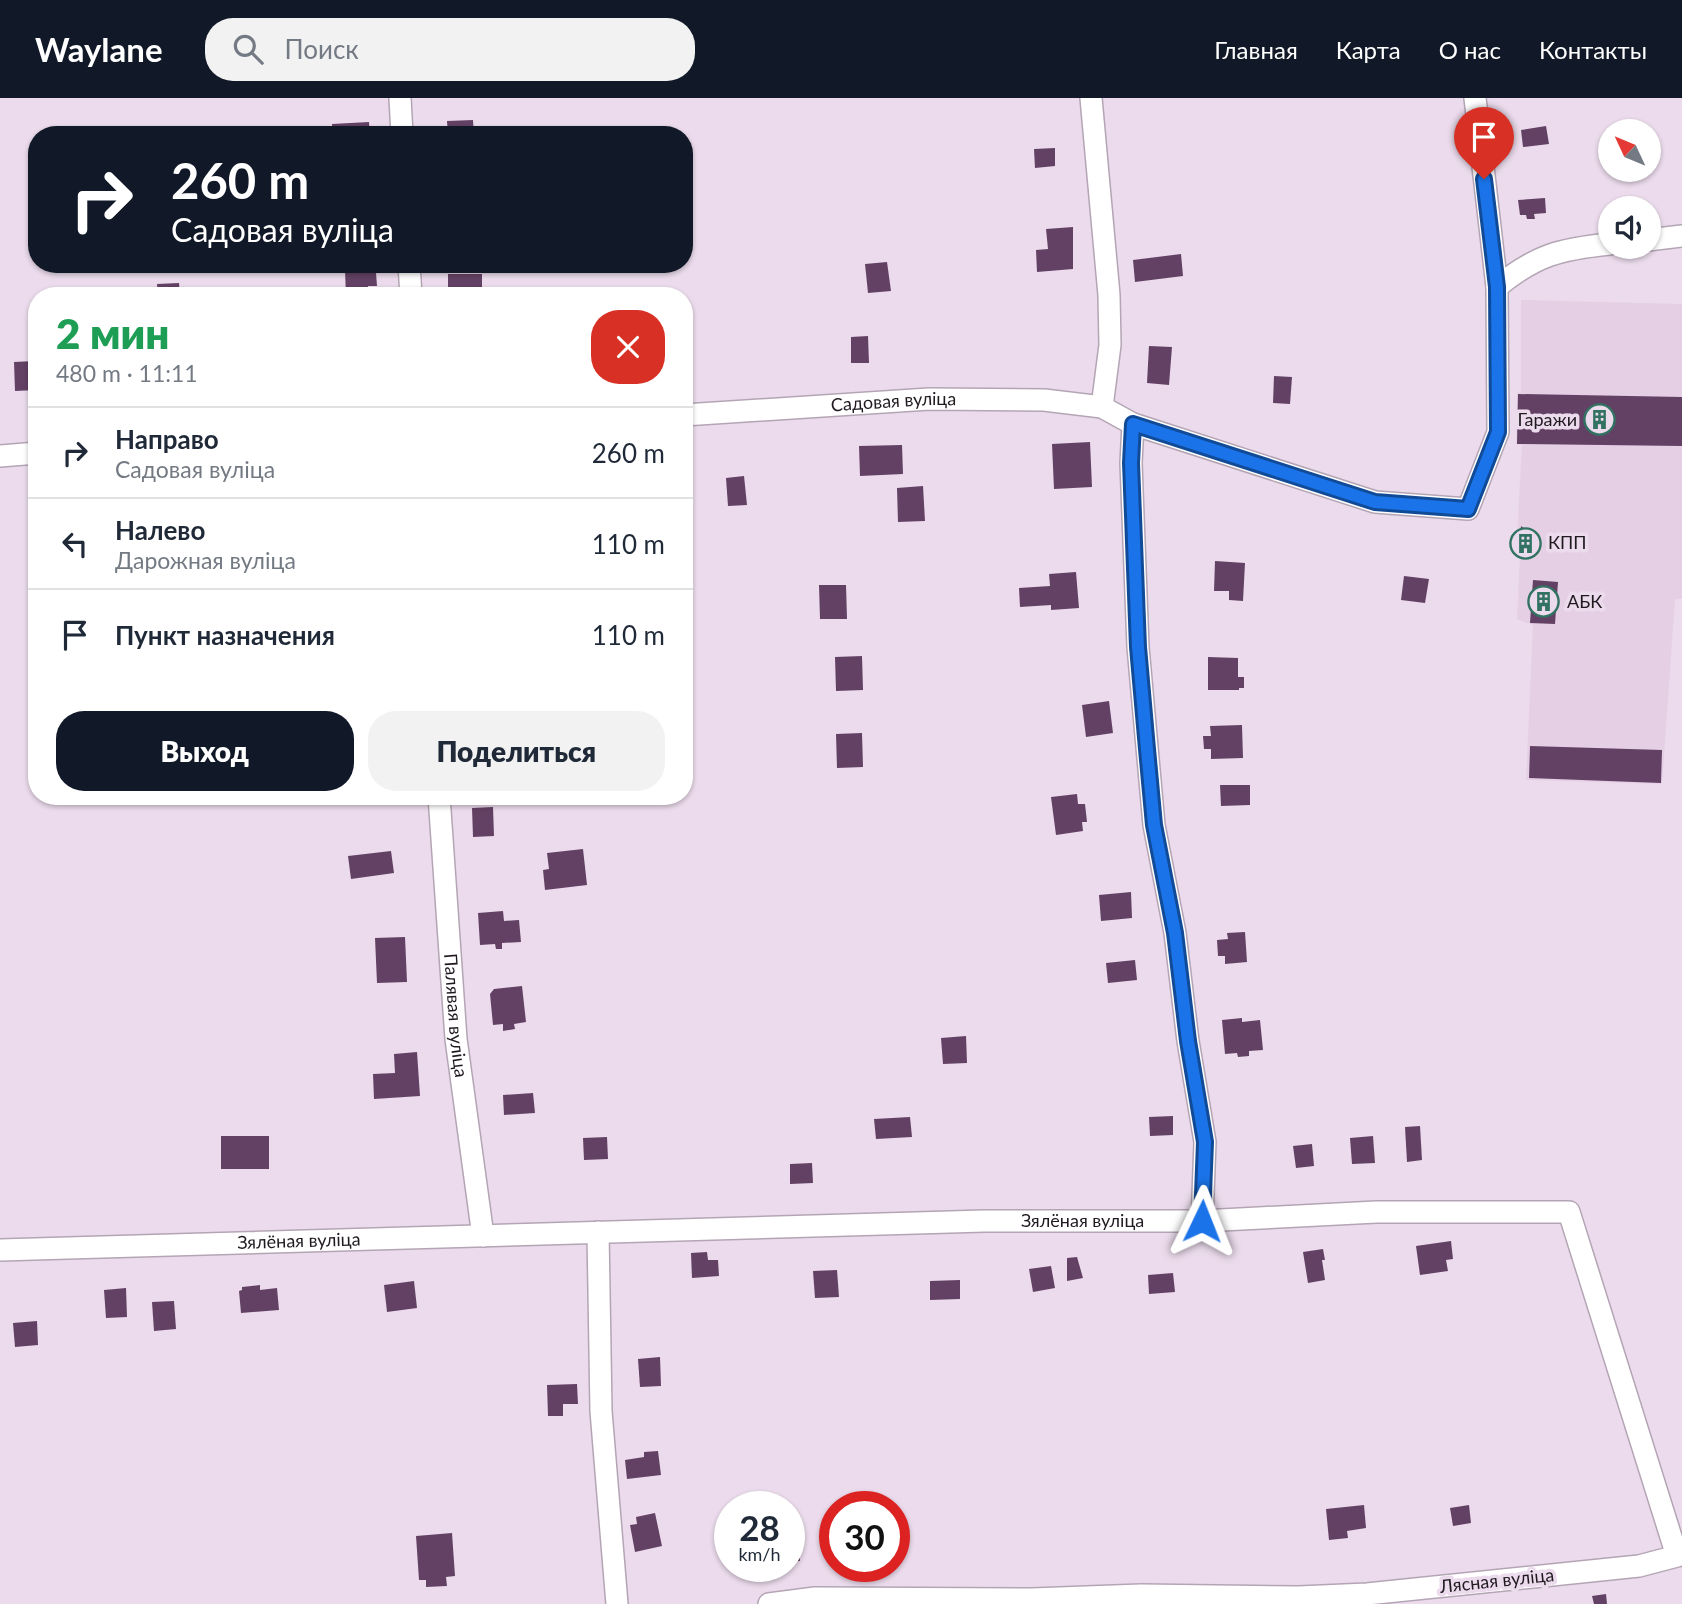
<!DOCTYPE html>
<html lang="ru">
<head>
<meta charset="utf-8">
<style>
  body { margin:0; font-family:Lato,sans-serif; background:#f2f2f3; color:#1f2937; height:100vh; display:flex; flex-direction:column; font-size:26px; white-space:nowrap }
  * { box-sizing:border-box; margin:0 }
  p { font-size:23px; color:#747a83 }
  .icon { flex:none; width:38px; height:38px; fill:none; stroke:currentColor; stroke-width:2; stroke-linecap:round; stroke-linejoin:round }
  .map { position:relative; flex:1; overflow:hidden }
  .sheet { position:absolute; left:28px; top:189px; width:665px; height:518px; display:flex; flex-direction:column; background:#fff; border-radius:28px; box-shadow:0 2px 5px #0004 }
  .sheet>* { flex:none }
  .top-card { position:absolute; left:28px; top:28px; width:665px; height:147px; border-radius:28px; box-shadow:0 2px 5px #0004; background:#111827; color:#fff; overflow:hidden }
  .needle { width:46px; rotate:314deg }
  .buttons { position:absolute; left:1598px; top:21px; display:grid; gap:14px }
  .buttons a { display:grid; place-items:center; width:63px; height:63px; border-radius:50%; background:#fff; box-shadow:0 2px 5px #0004; font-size:35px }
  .speed { position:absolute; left:714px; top:1393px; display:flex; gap:14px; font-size:35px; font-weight:700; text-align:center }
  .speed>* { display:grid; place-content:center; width:91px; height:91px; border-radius:50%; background:#fff; box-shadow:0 2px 5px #0004; line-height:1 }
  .speed small { font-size:18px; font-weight:400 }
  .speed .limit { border:10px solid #d22; background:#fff; color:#111 }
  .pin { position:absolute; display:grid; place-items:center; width:60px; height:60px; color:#fff; margin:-72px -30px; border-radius:50% 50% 50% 0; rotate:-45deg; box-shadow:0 0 7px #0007 }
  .pin .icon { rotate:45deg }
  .me { position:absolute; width:77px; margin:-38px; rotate:2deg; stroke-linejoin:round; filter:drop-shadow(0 0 5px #0008) }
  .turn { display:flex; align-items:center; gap:24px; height:147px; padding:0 28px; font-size:32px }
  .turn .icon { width:91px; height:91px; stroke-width:2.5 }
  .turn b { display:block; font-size:49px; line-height:60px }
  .round { display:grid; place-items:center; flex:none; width:74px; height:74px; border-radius:28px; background:#f2f2f3 }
  .headline { display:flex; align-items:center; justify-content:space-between; height:119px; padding:0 28px }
  h1 { font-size:42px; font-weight:800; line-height:52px; color:#1e9e55 }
  .primary-button { display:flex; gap:14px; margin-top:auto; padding:14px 28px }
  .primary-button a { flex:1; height:80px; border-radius:28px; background:#111827; color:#fff; font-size:28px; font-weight:800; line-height:80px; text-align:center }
  .primary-button a+a { background:#f2f2f3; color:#1f2937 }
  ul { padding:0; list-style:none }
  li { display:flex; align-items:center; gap:21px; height:91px; padding:0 28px; border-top:2px solid #e0e1e3 }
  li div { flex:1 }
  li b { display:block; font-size:26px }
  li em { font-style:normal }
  header { display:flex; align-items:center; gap:42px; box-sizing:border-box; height:98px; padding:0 35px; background:#111827; color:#fff }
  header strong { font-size:33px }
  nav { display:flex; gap:38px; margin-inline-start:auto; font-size:24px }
  .search { width:490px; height:63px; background:#f2f2f3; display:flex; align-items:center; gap:18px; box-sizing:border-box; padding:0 24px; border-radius:28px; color:#747a83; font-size:26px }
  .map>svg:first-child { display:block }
  .built { fill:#e5cfe5 }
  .building { fill:#634164 }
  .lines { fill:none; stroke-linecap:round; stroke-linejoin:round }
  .street-casing { stroke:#b4a5b4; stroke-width:24 }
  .street { stroke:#fff; stroke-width:21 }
  .route-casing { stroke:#114b97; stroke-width:18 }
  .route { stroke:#1a73e8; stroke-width:12 }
  .labels { text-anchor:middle; stroke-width:7; stroke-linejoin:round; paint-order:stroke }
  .street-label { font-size:18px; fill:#201a20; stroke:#ebdbec }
  .poi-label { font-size:18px; fill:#201a20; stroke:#ebdbec; text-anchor:start }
</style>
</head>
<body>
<header>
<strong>Waylane</strong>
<div class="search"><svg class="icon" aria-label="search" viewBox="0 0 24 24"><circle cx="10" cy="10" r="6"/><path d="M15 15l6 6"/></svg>Поиск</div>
<nav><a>Главная</a><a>Карта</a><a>О нас</a><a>Контакты</a></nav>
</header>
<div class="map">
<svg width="1682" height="1506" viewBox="0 0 1682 1506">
  <rect width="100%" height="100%" fill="#ebdbec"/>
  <polygon class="built" points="1521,202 1682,206 1682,501 1675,501 1662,686 1526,682 1533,527 1517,521 1520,458 1516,456 1522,347 1516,346 1517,295 1521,294"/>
  <g class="building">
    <polygon points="473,22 474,37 448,37 447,23"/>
    <polygon points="369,24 370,37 333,37 332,26"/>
    <polygon points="1546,28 1549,46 1523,49 1521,32"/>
    <polygon points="1055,50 1055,68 1035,70 1034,51"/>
    <polygon points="1545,100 1546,115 1534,116 1535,121 1527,121 1526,117 1520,117 1518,102"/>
    <polygon points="1073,129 1073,171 1037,174 1036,152 1048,151 1046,131"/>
    <polygon points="1181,156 1183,178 1135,184 1133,162"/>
    <polygon points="887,164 891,193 868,195 865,166"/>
    <polygon points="345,172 366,172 366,175 376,175 377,188 368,188 369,198 346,198"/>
    <polygon points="448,176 482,176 482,196 448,198"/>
    <polygon points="179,185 180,198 158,198 157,186"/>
    <polygon points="868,238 869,265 851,265 851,239"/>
    <polygon points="1149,248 1172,249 1169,287 1147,285"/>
    <polygon points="35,263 37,292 15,293 14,264"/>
    <polygon points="1274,278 1292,279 1290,306 1273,305"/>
    <polygon points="1518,296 1682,299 1682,348 1517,346"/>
    <polygon points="1090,344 1092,389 1054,391 1052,346"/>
    <polygon points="902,347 903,376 860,378 859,348"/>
    <polygon points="744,378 747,407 728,408 726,380"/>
    <polygon points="923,388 925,423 898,424 897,390"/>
    <polygon points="1521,428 1532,436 1529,456 1518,455"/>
    <polygon points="1215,463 1245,465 1243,503 1229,502 1229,493 1214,493"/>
    <polygon points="1076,474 1079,510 1051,512 1051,507 1020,509 1019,490 1050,488 1049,476"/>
    <polygon points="1404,478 1429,481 1425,505 1401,502"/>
    <polygon points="1533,482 1558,484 1555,526 1530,525"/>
    <polygon points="819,487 846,487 847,521 820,521"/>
    <polygon points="862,558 863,592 836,593 835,559"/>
    <polygon points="1208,559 1238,560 1238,579 1244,579 1244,590 1239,590 1239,592 1208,592"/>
    <polygon points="1109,603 1113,635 1086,639 1082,607"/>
    <polygon points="1242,627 1243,660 1211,661 1211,651 1204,651 1203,638 1211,638 1210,628"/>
    <polygon points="862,635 863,669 837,670 836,636"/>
    <polygon points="1530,648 1662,652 1661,685 1529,680"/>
    <polygon points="1220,687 1250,687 1250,707 1221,708"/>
    <polygon points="1077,696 1078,706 1085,706 1087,724 1082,724 1083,733 1056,737 1051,699"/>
    <polygon points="493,709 494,738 473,739 472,710"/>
    <polygon points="583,751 587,787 545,792 543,772 549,771 547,755"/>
    <polygon points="391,753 394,775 351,781 348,758"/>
    <polygon points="1131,794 1132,820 1101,823 1099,797"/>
    <polygon points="503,813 504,823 519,822 521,844 502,845 502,851 496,851 495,846 480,847 478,815"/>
    <polygon points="1245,834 1247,864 1225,866 1225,858 1218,858 1217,842 1228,841 1227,835"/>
    <polygon points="405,839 407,884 377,885 375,840"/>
    <polygon points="1135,862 1137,882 1108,885 1106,865"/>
    <polygon points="522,888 526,924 514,926 515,931 503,933 503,926 493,927 490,896 494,891"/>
    <polygon points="1242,920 1242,924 1260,922 1263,952 1249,953 1249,958 1238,959 1237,955 1225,956 1222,922"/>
    <polygon points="966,938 967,965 943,966 941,940"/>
    <polygon points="417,954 420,998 374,1001 373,976 395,975 394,956"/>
    <polygon points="533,995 535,1015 504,1017 503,997"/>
    <polygon points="1173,1018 1173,1037 1150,1038 1149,1019"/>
    <polygon points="910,1019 912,1039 876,1041 874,1021"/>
    <polygon points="1420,1028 1422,1062 1407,1064 1405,1029"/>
    <rect x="221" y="1038" width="48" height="33"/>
    <polygon points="1373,1038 1375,1065 1352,1066 1350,1040"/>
    <polygon points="607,1039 608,1061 584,1062 583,1040"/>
    <polygon points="1312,1046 1314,1068 1296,1070 1293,1048"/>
    <polygon points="812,1065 813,1085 790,1086 790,1066"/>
    <polygon points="1451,1143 1453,1161 1446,1162 1448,1173 1420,1177 1416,1148"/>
    <polygon points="1323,1151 1325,1162 1322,1162 1325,1182 1308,1185 1303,1154"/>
    <polygon points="707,1154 708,1162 718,1162 719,1178 692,1180 691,1155"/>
    <polygon points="1077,1159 1083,1180 1067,1183 1067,1160"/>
    <polygon points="1051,1168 1055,1190 1033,1194 1029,1171"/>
    <polygon points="837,1172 839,1199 815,1200 813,1173"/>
    <polygon points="1173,1175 1175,1194 1149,1196 1148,1177"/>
    <polygon points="960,1182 960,1201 930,1202 930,1183"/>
    <polygon points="414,1183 417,1210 387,1214 384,1187"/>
    <polygon points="260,1187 260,1192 277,1190 279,1212 241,1215 239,1193 242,1192 242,1189"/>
    <polygon points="126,1190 127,1219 106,1220 104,1192"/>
    <polygon points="174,1203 176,1231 154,1233 152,1204"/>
    <polygon points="37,1223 38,1247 15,1249 13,1225"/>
    <polygon points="660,1259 661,1288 640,1289 638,1261"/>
    <polygon points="577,1286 578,1306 563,1306 563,1318 548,1318 547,1287"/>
    <polygon points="658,1353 661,1377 627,1381 625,1362 644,1359 644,1354"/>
    <polygon points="1364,1407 1366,1430 1347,1433 1348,1440 1329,1442 1326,1411"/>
    <polygon points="1469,1407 1471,1425 1453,1428 1450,1410"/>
    <polygon points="655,1415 662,1448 635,1454 630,1427 637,1426 636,1419"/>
    <polygon points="796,1424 800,1463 789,1464 789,1425"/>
    <polygon points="452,1435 455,1478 446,1479 447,1488 426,1489 426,1482 419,1482 416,1438"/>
    <polygon points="1606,1496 1607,1506 1594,1506 1592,1498"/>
  </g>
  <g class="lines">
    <defs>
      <g id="street">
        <polyline points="400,0 402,37"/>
        <polyline points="1091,0 1109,197 1110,247 1102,309"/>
        <polyline points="1648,142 1682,138"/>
        <polyline points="409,166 411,198"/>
        <path d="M1497,189C1536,157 1560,151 1610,146"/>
        <path id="s1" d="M684,317L929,301L1044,302L1102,309L1133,326L1375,404L1468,411L1498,334L1497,189L1475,0"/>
        <polyline points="1133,326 1131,365 1138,549 1154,727 1175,835 1188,943 1205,1044 1202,1123"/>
        <polyline points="0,358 37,355"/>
        <path id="s2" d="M439,698L456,941L483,1138"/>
        <polyline points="598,1134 601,1313 617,1506"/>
        <path id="s3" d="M0,1152L984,1123H1202L1376,1114H1569L1677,1458L1639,1468L1367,1496L1299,1499L1141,1497L1032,1501L815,1500L769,1506"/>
      </g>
    </defs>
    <use href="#street" class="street-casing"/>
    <use href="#street" class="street"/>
  </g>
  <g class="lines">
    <defs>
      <polyline id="route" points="1202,1123 1205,1044 1188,943 1175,835 1154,727 1147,651 1138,549 1131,365 1133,326 1375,404 1468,411 1498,334 1497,189 1484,81"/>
    </defs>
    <use href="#route" class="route-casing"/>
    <use href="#route" class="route"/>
  </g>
  <defs>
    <symbol id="building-ring" viewBox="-11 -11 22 22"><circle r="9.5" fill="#ebdbec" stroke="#317262" stroke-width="1.5"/><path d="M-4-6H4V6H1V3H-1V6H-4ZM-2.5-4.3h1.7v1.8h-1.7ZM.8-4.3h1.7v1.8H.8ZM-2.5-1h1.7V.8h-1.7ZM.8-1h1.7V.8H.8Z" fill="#317262"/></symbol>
  </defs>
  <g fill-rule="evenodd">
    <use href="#building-ring" x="1582" y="304" width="35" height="35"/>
    <use href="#building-ring" x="1508" y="428" width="35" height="35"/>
    <use href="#building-ring" x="1526" y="486" width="35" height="35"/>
  </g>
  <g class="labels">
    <g class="street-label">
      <text dy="6" stroke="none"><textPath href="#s1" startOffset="210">Садовая вуліца</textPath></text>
      <text dy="6" stroke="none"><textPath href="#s2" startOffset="220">Палявая вуліца</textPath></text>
      <text dy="6" stroke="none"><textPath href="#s3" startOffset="1083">Зялёная вуліца</textPath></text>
      <text dy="6" stroke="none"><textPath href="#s3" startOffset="299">Зялёная вуліца</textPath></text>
      <text transform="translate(1497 1483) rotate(-6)" y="6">Лясная вуліца</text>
    </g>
    <g class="poi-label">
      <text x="1577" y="328" text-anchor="end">Гаражи</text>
      <text x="1548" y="451">КПП</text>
      <text x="1567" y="510">АБК</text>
    </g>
  </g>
</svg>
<div class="buttons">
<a><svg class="needle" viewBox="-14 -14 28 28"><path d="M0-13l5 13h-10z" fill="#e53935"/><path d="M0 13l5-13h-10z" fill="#747a83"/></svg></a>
<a><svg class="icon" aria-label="sound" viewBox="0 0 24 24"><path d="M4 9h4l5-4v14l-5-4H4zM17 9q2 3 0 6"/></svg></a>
</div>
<div class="speed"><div>28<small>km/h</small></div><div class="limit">30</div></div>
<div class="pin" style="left:1484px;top:81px;background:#d93025"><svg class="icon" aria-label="arrive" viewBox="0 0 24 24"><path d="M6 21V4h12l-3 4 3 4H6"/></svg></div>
<svg class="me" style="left:1202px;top:1123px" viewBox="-20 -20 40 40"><path d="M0-17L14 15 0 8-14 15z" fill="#1a73e8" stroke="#fff" stroke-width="4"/></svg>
<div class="top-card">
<div class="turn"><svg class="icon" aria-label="right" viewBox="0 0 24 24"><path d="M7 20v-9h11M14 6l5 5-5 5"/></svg><div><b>260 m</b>Садовая вуліца</div></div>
</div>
<section class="sheet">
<div class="headline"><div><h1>2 мин</h1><p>480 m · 11:11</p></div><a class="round" style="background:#d93025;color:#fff"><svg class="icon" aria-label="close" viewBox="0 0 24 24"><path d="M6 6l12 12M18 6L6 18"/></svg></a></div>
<ul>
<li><svg class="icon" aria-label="right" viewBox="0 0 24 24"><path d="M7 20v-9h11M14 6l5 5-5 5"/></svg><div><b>Направо</b><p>Садовая вуліца</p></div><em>260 m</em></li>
<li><svg class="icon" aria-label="left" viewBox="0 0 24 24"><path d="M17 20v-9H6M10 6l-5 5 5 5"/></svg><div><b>Налево</b><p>Дарожная вуліца</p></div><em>110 m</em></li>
<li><svg class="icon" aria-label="arrive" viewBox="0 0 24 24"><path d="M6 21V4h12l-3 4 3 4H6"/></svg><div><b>Пункт назначения</b></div><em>110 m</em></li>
</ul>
<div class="primary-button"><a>Выход</a><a>Поделиться</a></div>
</section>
</div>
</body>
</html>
